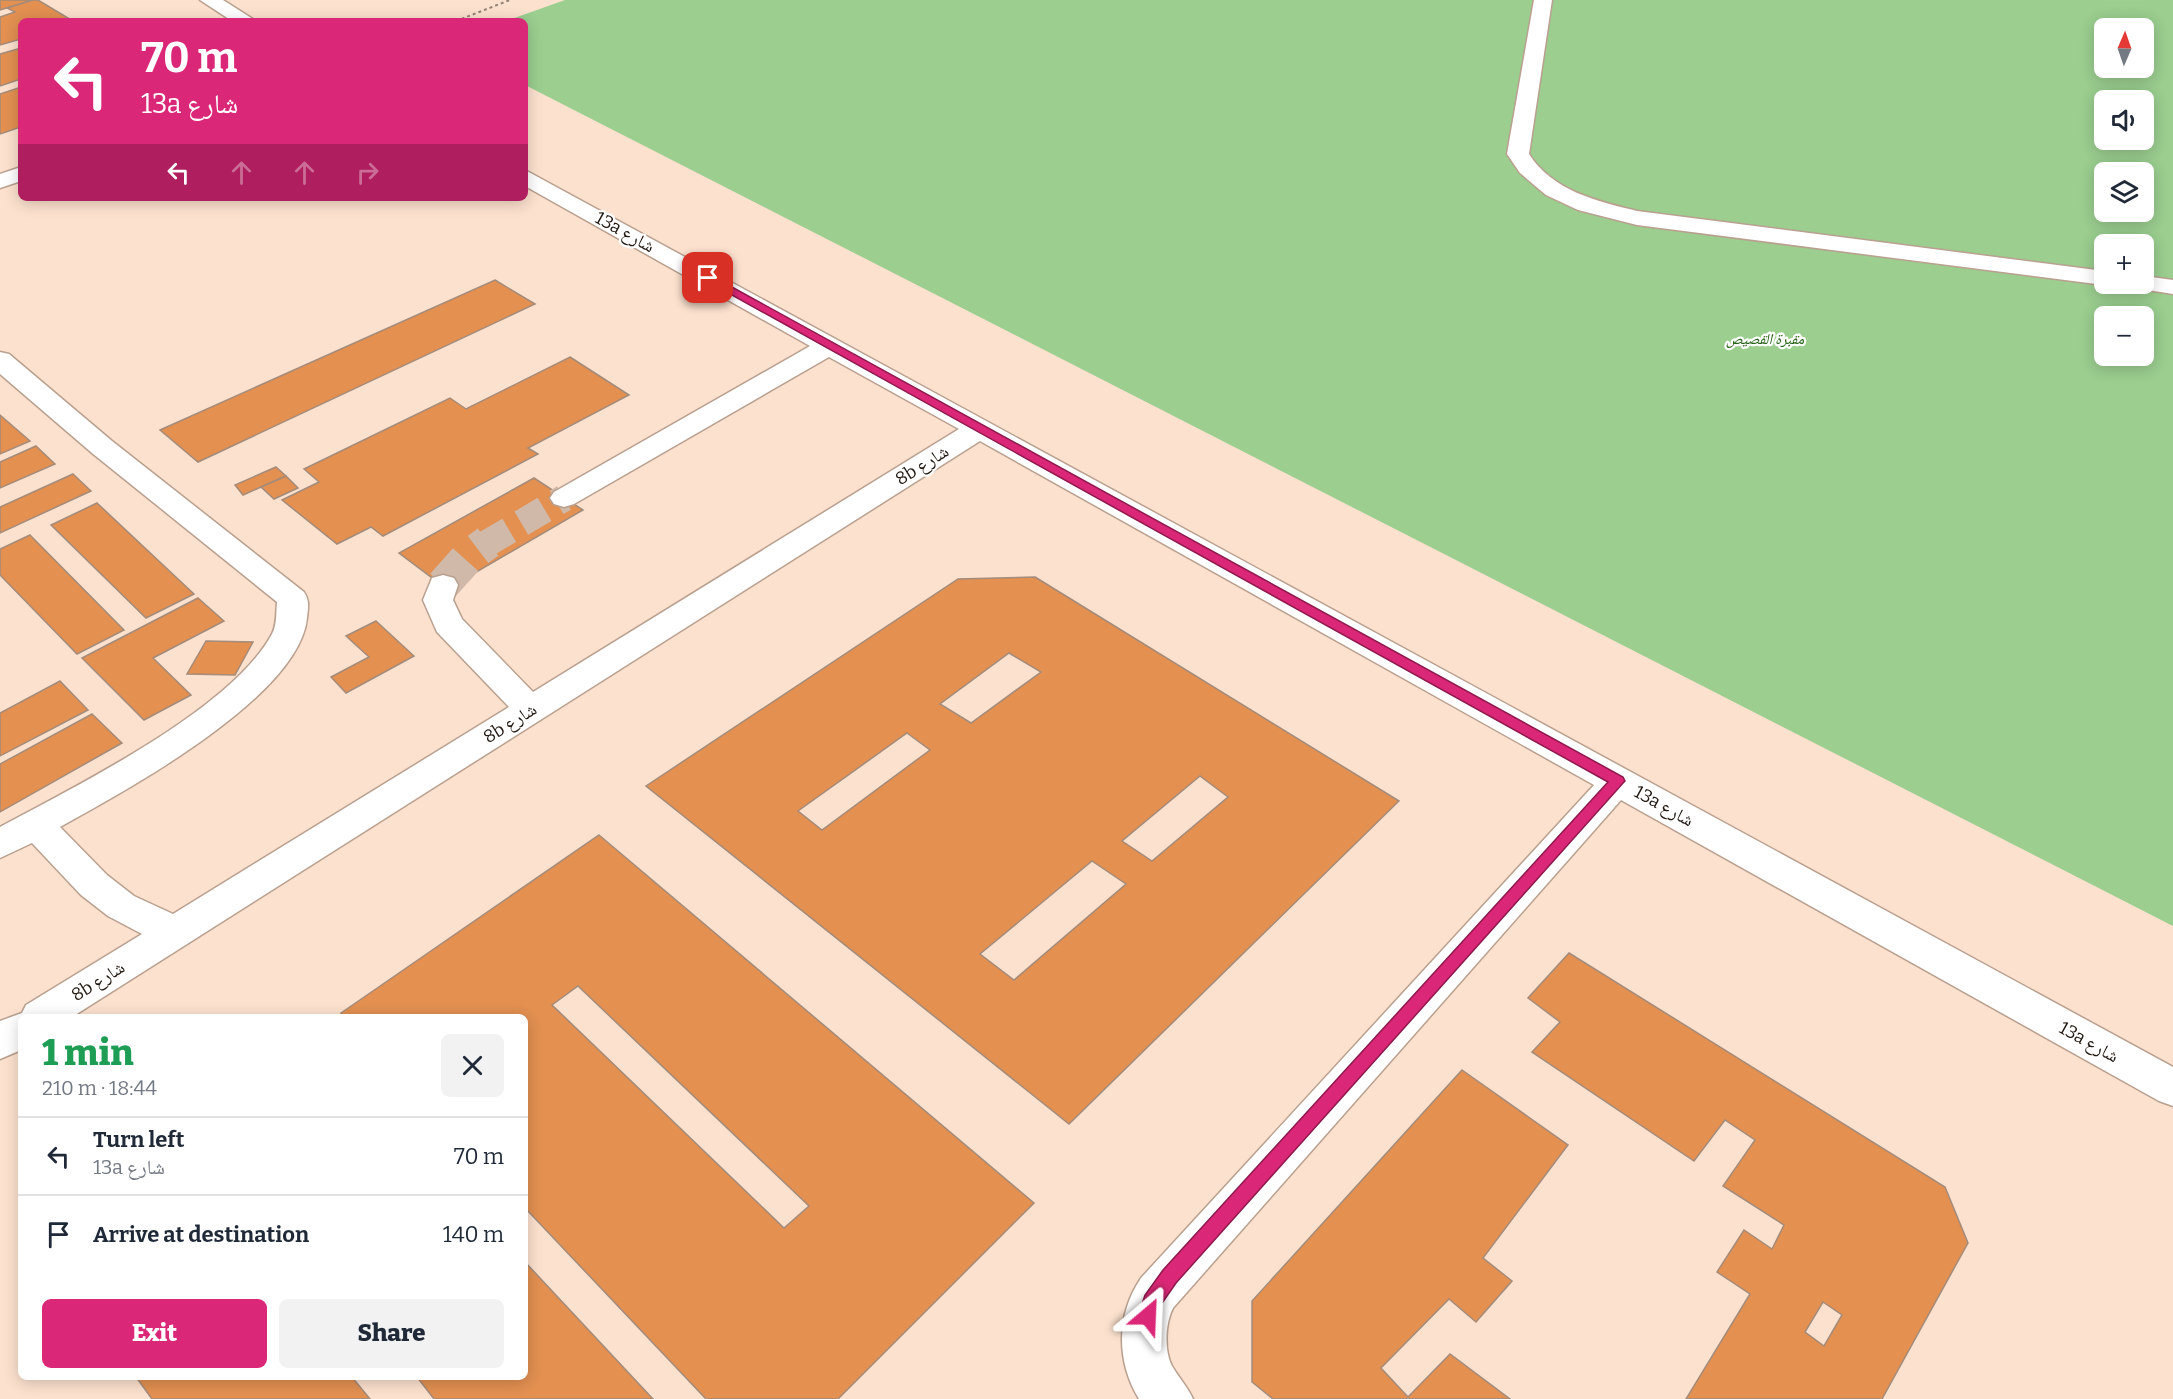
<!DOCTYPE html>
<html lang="en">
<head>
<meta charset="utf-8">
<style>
  body { margin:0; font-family:Bitter,"Noto Naskh Arabic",serif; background:#f2f2f3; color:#1f2937; height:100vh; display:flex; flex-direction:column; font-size:22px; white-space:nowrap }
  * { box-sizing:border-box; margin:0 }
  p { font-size:20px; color:#747a83 }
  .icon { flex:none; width:33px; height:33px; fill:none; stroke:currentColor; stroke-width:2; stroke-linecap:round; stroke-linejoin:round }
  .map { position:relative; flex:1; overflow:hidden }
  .sheet { position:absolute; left:18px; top:1014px; width:510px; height:366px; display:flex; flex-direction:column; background:#fff; border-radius:9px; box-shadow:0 3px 15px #0003 }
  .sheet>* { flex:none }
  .top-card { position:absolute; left:18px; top:18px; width:510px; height:183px; border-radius:9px; box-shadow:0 3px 15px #0003; background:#db2777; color:#fff; overflow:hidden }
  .needle { width:39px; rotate:2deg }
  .controls { position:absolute; left:2094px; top:18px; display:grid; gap:12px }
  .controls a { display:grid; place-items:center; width:60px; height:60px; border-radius:9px; background:#fff; box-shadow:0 3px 15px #0003; font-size:30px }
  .pin { position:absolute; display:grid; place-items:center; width:51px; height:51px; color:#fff; margin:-26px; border-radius:12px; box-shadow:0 3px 9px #0006 }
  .me { position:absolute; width:66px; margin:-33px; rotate:26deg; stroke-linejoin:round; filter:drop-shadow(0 0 4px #0008) }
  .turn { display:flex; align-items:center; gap:21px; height:126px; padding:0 24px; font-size:27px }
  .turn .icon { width:78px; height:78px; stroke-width:2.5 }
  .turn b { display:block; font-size:42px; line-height:51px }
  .lanes { display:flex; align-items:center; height:57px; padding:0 24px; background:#0003; justify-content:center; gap:30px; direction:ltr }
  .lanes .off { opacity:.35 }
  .round { display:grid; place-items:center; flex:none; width:63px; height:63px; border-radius:9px; background:#f2f2f3 }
  .summary { display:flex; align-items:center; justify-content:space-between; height:102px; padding:0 24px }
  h1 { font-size:36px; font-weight:800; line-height:45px; color:#1e9e55 }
  .button { display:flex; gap:12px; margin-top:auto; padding:12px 24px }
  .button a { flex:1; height:69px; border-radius:9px; background:#db2777; color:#fff; font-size:24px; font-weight:800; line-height:69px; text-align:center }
  .button a+a { background:#f2f2f3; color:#1f2937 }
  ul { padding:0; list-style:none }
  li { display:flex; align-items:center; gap:18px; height:78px; padding:0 24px; border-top:2px solid #e0e1e3 }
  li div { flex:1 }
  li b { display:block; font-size:22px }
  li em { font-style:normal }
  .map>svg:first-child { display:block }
  .green { fill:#9bce8f; fill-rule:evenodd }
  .building { fill:#e39051; stroke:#a48b7a; stroke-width:1.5; fill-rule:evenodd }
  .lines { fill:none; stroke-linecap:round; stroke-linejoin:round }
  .minor-tunnel-far1 { stroke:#d0b9a8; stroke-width:27; stroke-dasharray:27 14; stroke-linecap:butt }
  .minor-tunnel { stroke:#d0b9a8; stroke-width:34; stroke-dasharray:34 16; stroke-linecap:butt }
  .minor-casing { stroke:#b9a08f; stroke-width:3 }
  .path { stroke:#948275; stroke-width:2; stroke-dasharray:3 3; stroke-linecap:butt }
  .minor { fill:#fff; fill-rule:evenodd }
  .route { fill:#db2777; stroke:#8e194d; stroke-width:1.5 }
  .labels { text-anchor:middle; stroke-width:4.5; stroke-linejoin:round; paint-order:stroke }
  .far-park-label { font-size:15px; font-style:italic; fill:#246214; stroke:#fff }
  .street-label { font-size:18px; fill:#211711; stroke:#fff }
</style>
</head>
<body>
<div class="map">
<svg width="2173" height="1399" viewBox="0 0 2173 1399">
  <rect width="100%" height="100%" fill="#fce1ce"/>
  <path class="green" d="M565,0H2173V926L525,85V21H506ZM2104,28H2144V68H2104ZM2104,100H2144V140H2104ZM2104,172H2144V212H2104ZM2104,244H2144V284H2104ZM2104,316H2144V356H2104Z"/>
  <g class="building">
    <polygon points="0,0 33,0 0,10"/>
    <polygon points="33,0 38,0 73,21 21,21 21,39 0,45 0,17 15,12 7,8"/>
    <polygon points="21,48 21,79 0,86 0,54"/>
    <polygon points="21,87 21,127 0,134 0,94"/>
    <polygon points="495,280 535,304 198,462 160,430"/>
    <polygon points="570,357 629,395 528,448 538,454 383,536 371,527 337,544 282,500 319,482 304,469 450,398 466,409"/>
    <polygon points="0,415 30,441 0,454"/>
    <polygon points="36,446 55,464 0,488 0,462"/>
    <polygon points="276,467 286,476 243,495 235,485"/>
    <polygon points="73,474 91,491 0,533 0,507"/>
    <polygon points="286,476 298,488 274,499 261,487"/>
    <polygon points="534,478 583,510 447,589 399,553"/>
    <polygon points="97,503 194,594 146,618 51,525"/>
    <polygon points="30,535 124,630 77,654 0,575 0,549"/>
    <path d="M1035,577L1399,801L1069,1124L646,786L958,579ZM1009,653L1041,672L971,723L940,704ZM907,733L930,750L822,830L798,811ZM1200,776L1228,797L1152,861L1122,841ZM1092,861L1126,884L1014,980L980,954Z"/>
    <polygon points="198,598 224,621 153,658 191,695 144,720 82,658"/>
    <polygon points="376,621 414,656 346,693 331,677 369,657 346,636"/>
    <polygon points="206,641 253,642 235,675 187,674"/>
    <polygon points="60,681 88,710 0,756 0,713"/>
    <polygon points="92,714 122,743 0,812 0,764"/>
    <path d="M599,835L1034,1203L838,1399H706L525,1208V1017H345L341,1013ZM578,986L809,1206L784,1228L552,1005Z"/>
    <path d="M1569,953L1945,1187L1968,1243L1882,1399H1686L1750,1294L1717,1272L1744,1230L1772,1249L1784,1225L1723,1186L1755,1140L1725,1120L1694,1161L1532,1052L1560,1022L1528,998ZM1823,1302L1842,1315L1824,1346L1805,1332Z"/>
    <polygon points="1462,1070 1568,1145 1483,1258 1512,1281 1476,1322 1449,1299 1381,1368 1408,1397 1450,1354 1510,1399 1273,1399 1252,1382 1252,1301"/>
    <polygon points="525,1262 653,1399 434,1399 417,1377 525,1377"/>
    <polygon points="136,1377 352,1377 370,1399 152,1399"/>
  </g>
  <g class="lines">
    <polyline class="minor-tunnel-far1" points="486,544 564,498"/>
    <polyline class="minor-tunnel" points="443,585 467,558 488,542"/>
    <defs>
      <g id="minor">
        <polygon points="200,0 223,0 256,21 232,21"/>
        <path d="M1534,0H1552L1529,154C1553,191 1596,201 1637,211L2104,271V284H2111L2104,285L1637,225L1578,210L1546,195L1520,173L1507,154Z"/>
        <polygon points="21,167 21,181 0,188 0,174"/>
        <path d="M525,170L2173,1067V1106L2159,1101L1621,800L1173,1308C1165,1324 1164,1350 1172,1366C1179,1378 1187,1386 1193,1399H1139C1116,1361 1116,1315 1141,1278L1594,785L980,441L72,1017H21V1050L0,1059V1021L22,1013L26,1005L142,934L108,916L81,895L32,843L0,858V827C76,786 231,710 272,634C277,625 276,612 277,602L92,453L0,374V352L9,354L112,441L304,592C310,601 308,608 307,618C299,697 125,791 60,827L107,875L134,896L173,914L509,707L437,632L423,600L432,578L443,575L454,578L458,585L453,600L462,619L533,692L959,429L829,357L574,504L564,507L554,504L550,498L554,492L810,346L525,186Z"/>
        <polygon points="2144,276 2173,280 2173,294 2135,288 2132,284 2144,284"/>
      </g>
    </defs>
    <use href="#minor" class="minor-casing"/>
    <polyline class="path" points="456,21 510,0"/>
    <use href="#minor" class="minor"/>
  </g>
  <polygon class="route" points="705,276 712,276 1623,777 1625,781 1176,1283 1160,1306 1154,1323 1148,1325 1141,1323 1138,1316 1145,1295 1163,1270 1608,782 705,280"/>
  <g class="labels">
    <g class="far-park-label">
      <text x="1765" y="344">مقبرة القصيص</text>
    </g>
    <g class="street-label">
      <text transform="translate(625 232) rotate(29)" y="6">13a شارع</text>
      <text transform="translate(922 465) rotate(-32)" y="6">8b شارع</text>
      <text transform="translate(510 723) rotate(-32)" y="6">8b شارع</text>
      <text transform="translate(1664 806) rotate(29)" y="6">13a شارع</text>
      <text transform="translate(98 981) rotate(-32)" y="6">8b شارع</text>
      <text transform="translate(2089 1042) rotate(29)" y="6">13a شارع</text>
    </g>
  </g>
</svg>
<div class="controls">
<a><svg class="needle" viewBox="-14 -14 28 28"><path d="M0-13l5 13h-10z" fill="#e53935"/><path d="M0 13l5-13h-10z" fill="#747a83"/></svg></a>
<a><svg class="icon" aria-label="sound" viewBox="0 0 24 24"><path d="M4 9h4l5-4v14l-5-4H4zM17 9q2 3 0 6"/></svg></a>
<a><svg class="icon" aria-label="layers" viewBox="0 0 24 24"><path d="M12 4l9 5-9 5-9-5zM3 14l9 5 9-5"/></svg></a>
<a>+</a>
<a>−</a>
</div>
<div class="pin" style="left:708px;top:278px;background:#d93025"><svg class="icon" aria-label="arrive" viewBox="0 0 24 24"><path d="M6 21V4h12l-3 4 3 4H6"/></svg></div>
<svg class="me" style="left:1148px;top:1316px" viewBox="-20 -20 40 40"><path d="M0-17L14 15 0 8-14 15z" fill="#db2777" stroke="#fff" stroke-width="4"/></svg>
<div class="top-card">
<div class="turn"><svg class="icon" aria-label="left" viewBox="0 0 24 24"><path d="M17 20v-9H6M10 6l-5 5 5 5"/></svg><div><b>70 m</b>13a شارع</div></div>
<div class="lanes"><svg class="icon" aria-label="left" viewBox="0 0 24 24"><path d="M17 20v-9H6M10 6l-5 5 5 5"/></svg><svg class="icon off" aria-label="ahead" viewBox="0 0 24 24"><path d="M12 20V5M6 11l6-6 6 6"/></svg><svg class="icon off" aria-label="ahead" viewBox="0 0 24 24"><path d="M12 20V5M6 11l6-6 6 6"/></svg><svg class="icon off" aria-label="right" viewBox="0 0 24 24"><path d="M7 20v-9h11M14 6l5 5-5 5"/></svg></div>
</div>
<section class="sheet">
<div class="summary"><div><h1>1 min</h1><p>210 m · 18:44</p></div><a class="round"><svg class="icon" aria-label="close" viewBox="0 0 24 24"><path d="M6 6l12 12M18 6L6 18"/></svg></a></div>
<ul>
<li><svg class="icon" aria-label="left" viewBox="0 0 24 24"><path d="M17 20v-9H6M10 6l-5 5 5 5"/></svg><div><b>Turn left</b><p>13a شارع</p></div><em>70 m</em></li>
<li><svg class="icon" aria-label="arrive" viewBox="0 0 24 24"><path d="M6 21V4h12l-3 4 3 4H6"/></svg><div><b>Arrive at destination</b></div><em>140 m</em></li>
</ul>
<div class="button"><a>Exit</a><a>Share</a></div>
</section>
</div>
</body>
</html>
